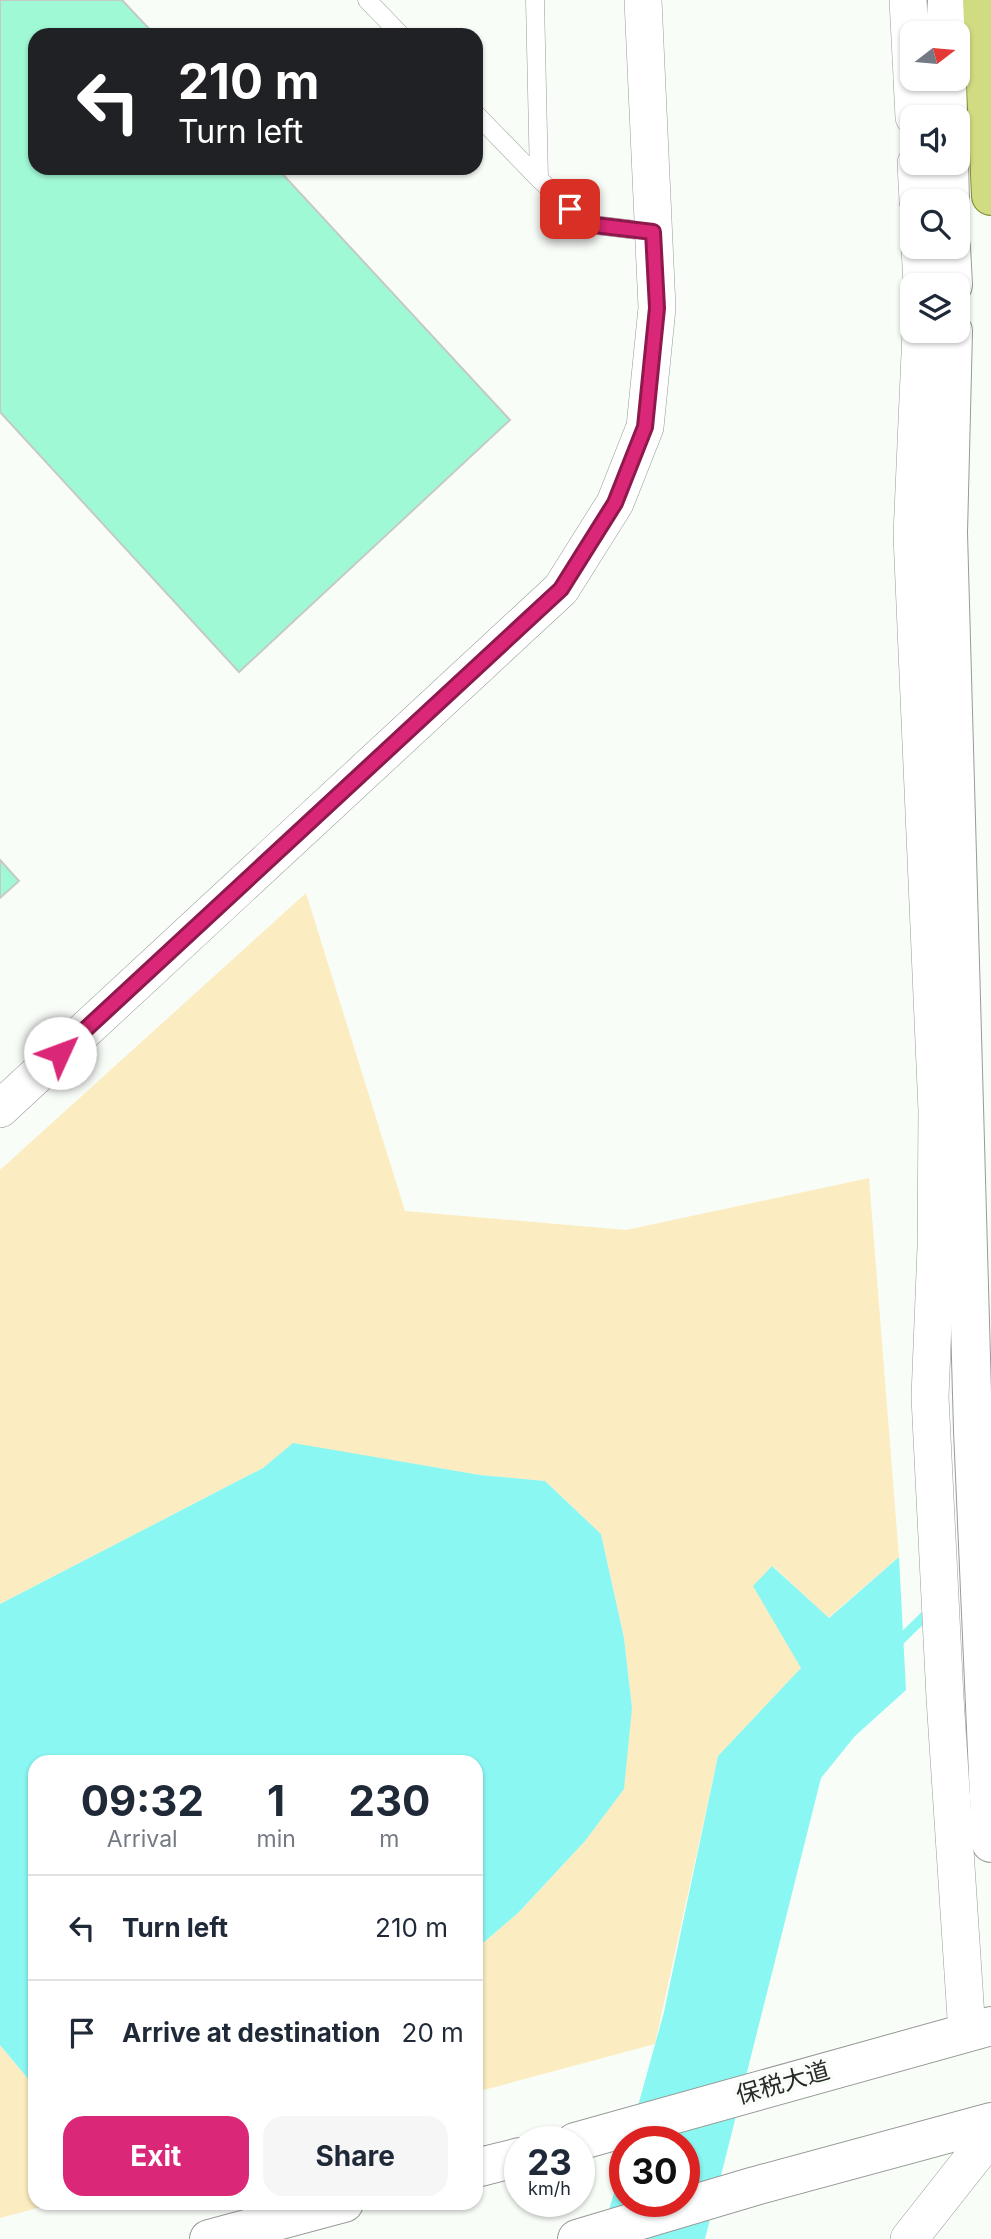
<!DOCTYPE html>
<html lang="en">
<head>
<meta charset="utf-8">
<style>
  body { margin:0; font-family:Inter,"Noto Sans SC",sans-serif; background:#f6f6f7; color:#1f2937; height:100vh; display:flex; flex-direction:column; font-size:26px; white-space:nowrap }
  * { box-sizing:border-box; margin:0 }
  p { font-size:23px; color:#747a83 }
  .icon { flex:none; width:38px; height:38px; fill:none; stroke:currentColor; stroke-width:2; stroke-linecap:round; stroke-linejoin:round }
  .map { position:relative; flex:1; overflow:hidden }
  .details { position:absolute; left:28px; top:1755px; width:455px; height:455px; display:flex; flex-direction:column; background:#fff; border-radius:21px; box-shadow:0 2px 5px #0004 }
  .details>* { flex:none }
  .top-card { position:absolute; left:28px; top:28px; width:455px; height:147px; border-radius:21px; box-shadow:0 2px 5px #0004; background:#202124; color:#fff; overflow:hidden }
  .needle { width:46px; rotate:74deg }
  .buttons { position:absolute; left:900px; top:21px; display:grid; gap:14px }
  .buttons a { display:grid; place-items:center; width:70px; height:70px; border-radius:14px; background:#fff; box-shadow:0 2px 5px #0004; font-size:35px }
  .speed { position:absolute; left:504px; top:2126px; display:flex; gap:14px; font-size:35px; font-weight:700; text-align:center }
  .speed>* { display:grid; place-content:center; width:91px; height:91px; border-radius:50%; background:#fff; box-shadow:0 2px 5px #0004; line-height:1 }
  .speed small { font-size:18px; font-weight:400 }
  .speed .limit { border:10px solid #d22; background:#fff; color:#111 }
  .pin { position:absolute; display:grid; place-items:center; width:60px; height:60px; color:#fff; margin:-30px; border-radius:14px; box-shadow:0 4px 10px #0006 }
  .me { position:absolute; width:77px; margin:-38px; rotate:47deg; stroke-linejoin:round; filter:drop-shadow(0 0 5px #0008) }
  .turn { display:flex; align-items:center; gap:24px; height:147px; padding:0 35px; font-size:32px }
  .turn .icon { width:91px; height:91px; stroke-width:2.5 }
  .turn b { display:block; font-size:49px; line-height:60px }
  .eta { display:flex; justify-content:space-evenly; align-items:center; height:119px; text-align:center }
  .eta b { font-size:42px; font-weight:700; line-height:49px }
  .primary-button { display:flex; gap:14px; margin-top:auto; padding:14px 35px }
  .primary-button a { flex:1; height:80px; border-radius:21px; background:#db2777; color:#fff; font-size:28px; font-weight:700; line-height:80px; text-align:center }
  .primary-button a+a { background:#f6f6f7; color:#1f2937 }
  ul { padding:0; list-style:none }
  li { display:flex; align-items:center; gap:21px; height:105px; padding:0 35px; border-top:2px solid #e0e1e3 }
  li div { flex:1 }
  li b { display:block; font-size:26px }
  li em { font-style:normal }
  .map>svg:first-child { display:block }
  .green { fill:#fbedc1 }
  .water { fill:#8bf7f2 }
  .lines { fill:none; stroke-linecap:round; stroke-linejoin:round }
  .stream { stroke:#8bf7f2; stroke-width:10 }
  .building { fill:#a0f9d5; stroke:#c4cac8; stroke-width:2 }
  .lane-casing { stroke:#979b97; stroke-width:19 }
  .street-casing { stroke:#979b97; stroke-width:38 }
  .secondary-casing { stroke:#979b97; stroke-width:40 }
  .primary-casing { stroke:#818e2c; stroke-width:40 }
  .lane { stroke:#fff; stroke-width:18 }
  .street { stroke:#fff; stroke-width:37 }
  .secondary { stroke:#fff; stroke-width:38 }
  .primary { stroke:#d1dc82; stroke-width:38 }
  .route-casing { stroke:#8e194d; stroke-width:18 }
  .route { stroke:#db2777; stroke-width:12 }
  .labels { text-anchor:middle; stroke-width:7; stroke-linejoin:round; paint-order:stroke }
  .street-label { font-size:24px; fill:#272927; stroke:#f9fdf8 }
</style>
</head>
<body>
<div class="map">
<svg width="991" height="2239" viewBox="0 0 991 2239">
  <rect width="100%" height="100%" fill="#f9fdf8"/>
  <g class="green">
    <polygon points="306,893 405,1211 626,1230 869,1178 899,1557 828,1618 773,1566 801,1668 718,1756 655,2044 476,2092 476,1949 518,1913 585,1841 632,1708 624,1638 601,1534 545,1481 480,1475 293,1444 263,1468 0,1604 0,1170"/>
    <polygon points="0,2045 35,2087 35,2203 56,2203 0,2218"/>
  </g>
  <g class="water">
    <polygon points="293,1443 480,1475 545,1481 601,1534 624,1638 632,1708 624,1789 585,1841 518,1913 476,1949 476,1762 35,1762 35,2087 0,2045 0,1604 263,1468"/>
    <polygon points="899,1557 906,1690 855,1736 821,1778 705,2239 601,2239 625,2153 625,2202 684,2202 684,2142 628,2142 664,2012 718,1756 801,1668 753,1586 772,1566 829,1618"/>
  </g>
  <g class="lines">
    <polyline class="stream" points="896,1644 932,1609"/>
  </g>
  <g class="building">
    <polygon points="0,0 122,0 155,35 35,35 35,168 277,168 510,420 239,672 0,412"/>
    <polygon points="0,860 19,881 0,898"/>
  </g>
  <g class="lines">
    <defs>
      <g id="lane">
        <polyline points="367,0 401,35"/>
        <polyline points="476,114 539,179 535,0"/>
        <polyline points="539,179 586,224 653,232"/>
      </g>
      <g id="street">
        <polyline points="908,0 912,76"/>
        <polyline points="912,79 914,117"/>
        <polyline points="916,163 918,201"/>
        <polyline points="920,247 922,285"/>
        <polyline points="921,331 912,535 937,1111 936,1247 930,1397 945,1698 967,2033"/>
        <polyline points="0,1109 561,589 615,503 645,427 657,308 643,0"/>
        <polyline points="909,2239 991,2135"/>
      </g>
      <g id="secondary">
        <polyline points="945,33 947,0"/>
        <polyline points="947,79 948,117"/>
        <polyline points="949,163 950,201"/>
        <polyline points="951,247 953,285"/>
        <polyline points="953,331 948,533 973,1430 991,1843"/>
        <polyline points="575,2142 991,2026"/>
        <polyline points="476,2168 520,2157"/>
        <polyline points="209,2239 344,2203"/>
        <polyline points="577,2239 755,2186 991,2122"/>
      </g>
      <polyline id="primary" points="982,0 991,196"/>
    </defs>
    <use href="#lane" class="lane-casing"/>
    <use href="#street" class="street-casing"/>
    <use href="#secondary" class="secondary-casing"/>
    <use href="#primary" class="primary-casing"/>
    <use href="#lane" class="lane"/>
    <use href="#street" class="street"/>
    <use href="#secondary" class="secondary"/>
    <use href="#primary" class="primary"/>
  </g>
  <g class="lines">
    <defs>
      <polyline id="route" points="60,1053 561,589 615,503 645,427 657,308 653,232 586,224 570,209"/>
    </defs>
    <use href="#route" class="route-casing"/>
    <use href="#route" class="route"/>
  </g>
  <g class="labels">
    <g class="street-label">
      <text transform="translate(783 2083) rotate(-16)" y="8">保税大道</text>
    </g>
  </g>
</svg>
<div class="buttons">
<a><svg class="needle" viewBox="-14 -14 28 28"><path d="M0-13l5 13h-10z" fill="#e53935"/><path d="M0 13l5-13h-10z" fill="#747a83"/></svg></a>
<a><svg class="icon" aria-label="sound" viewBox="0 0 24 24"><path d="M4 9h4l5-4v14l-5-4H4zM17 9q2 3 0 6"/></svg></a>
<a><svg class="icon" aria-label="search" viewBox="0 0 24 24"><circle cx="10" cy="10" r="6"/><path d="M15 15l6 6"/></svg></a>
<a><svg class="icon" aria-label="layers" viewBox="0 0 24 24"><path d="M12 4l9 5-9 5-9-5zM3 14l9 5 9-5"/></svg></a>
</div>
<div class="speed"><div>23<small>km/h</small></div><div class="limit">30</div></div>
<div class="pin" style="left:570px;top:209px;background:#d93025"><svg class="icon" aria-label="arrive" viewBox="0 0 24 24"><path d="M6 21V4h12l-3 4 3 4H6"/></svg></div>
<svg class="me" style="left:60px;top:1053px" viewBox="-20 -20 40 40"><circle r="19" fill="#fff"/><path d="M0-13L10 11 0 6-10 11z" fill="#db2777"/></svg>
<div class="top-card">
<div class="turn"><svg class="icon" aria-label="left" viewBox="0 0 24 24"><path d="M17 20v-9H6M10 6l-5 5 5 5"/></svg><div><b>210 m</b>Turn left</div></div>
</div>
<section class="details">
<div class="eta">
<div><b>09:32</b><p>Arrival</p></div>
<div><b>1</b><p>min</p></div>
<div><b>230</b><p>m</p></div>
</div>
<ul>
<li><svg class="icon" aria-label="left" viewBox="0 0 24 24"><path d="M17 20v-9H6M10 6l-5 5 5 5"/></svg><div><b>Turn left</b></div><em>210 m</em></li>
<li><svg class="icon" aria-label="arrive" viewBox="0 0 24 24"><path d="M6 21V4h12l-3 4 3 4H6"/></svg><div><b>Arrive at destination</b></div><em>20 m</em></li>
</ul>
<div class="primary-button"><a>Exit</a><a>Share</a></div>
</section>
</div>
</body>
</html>
